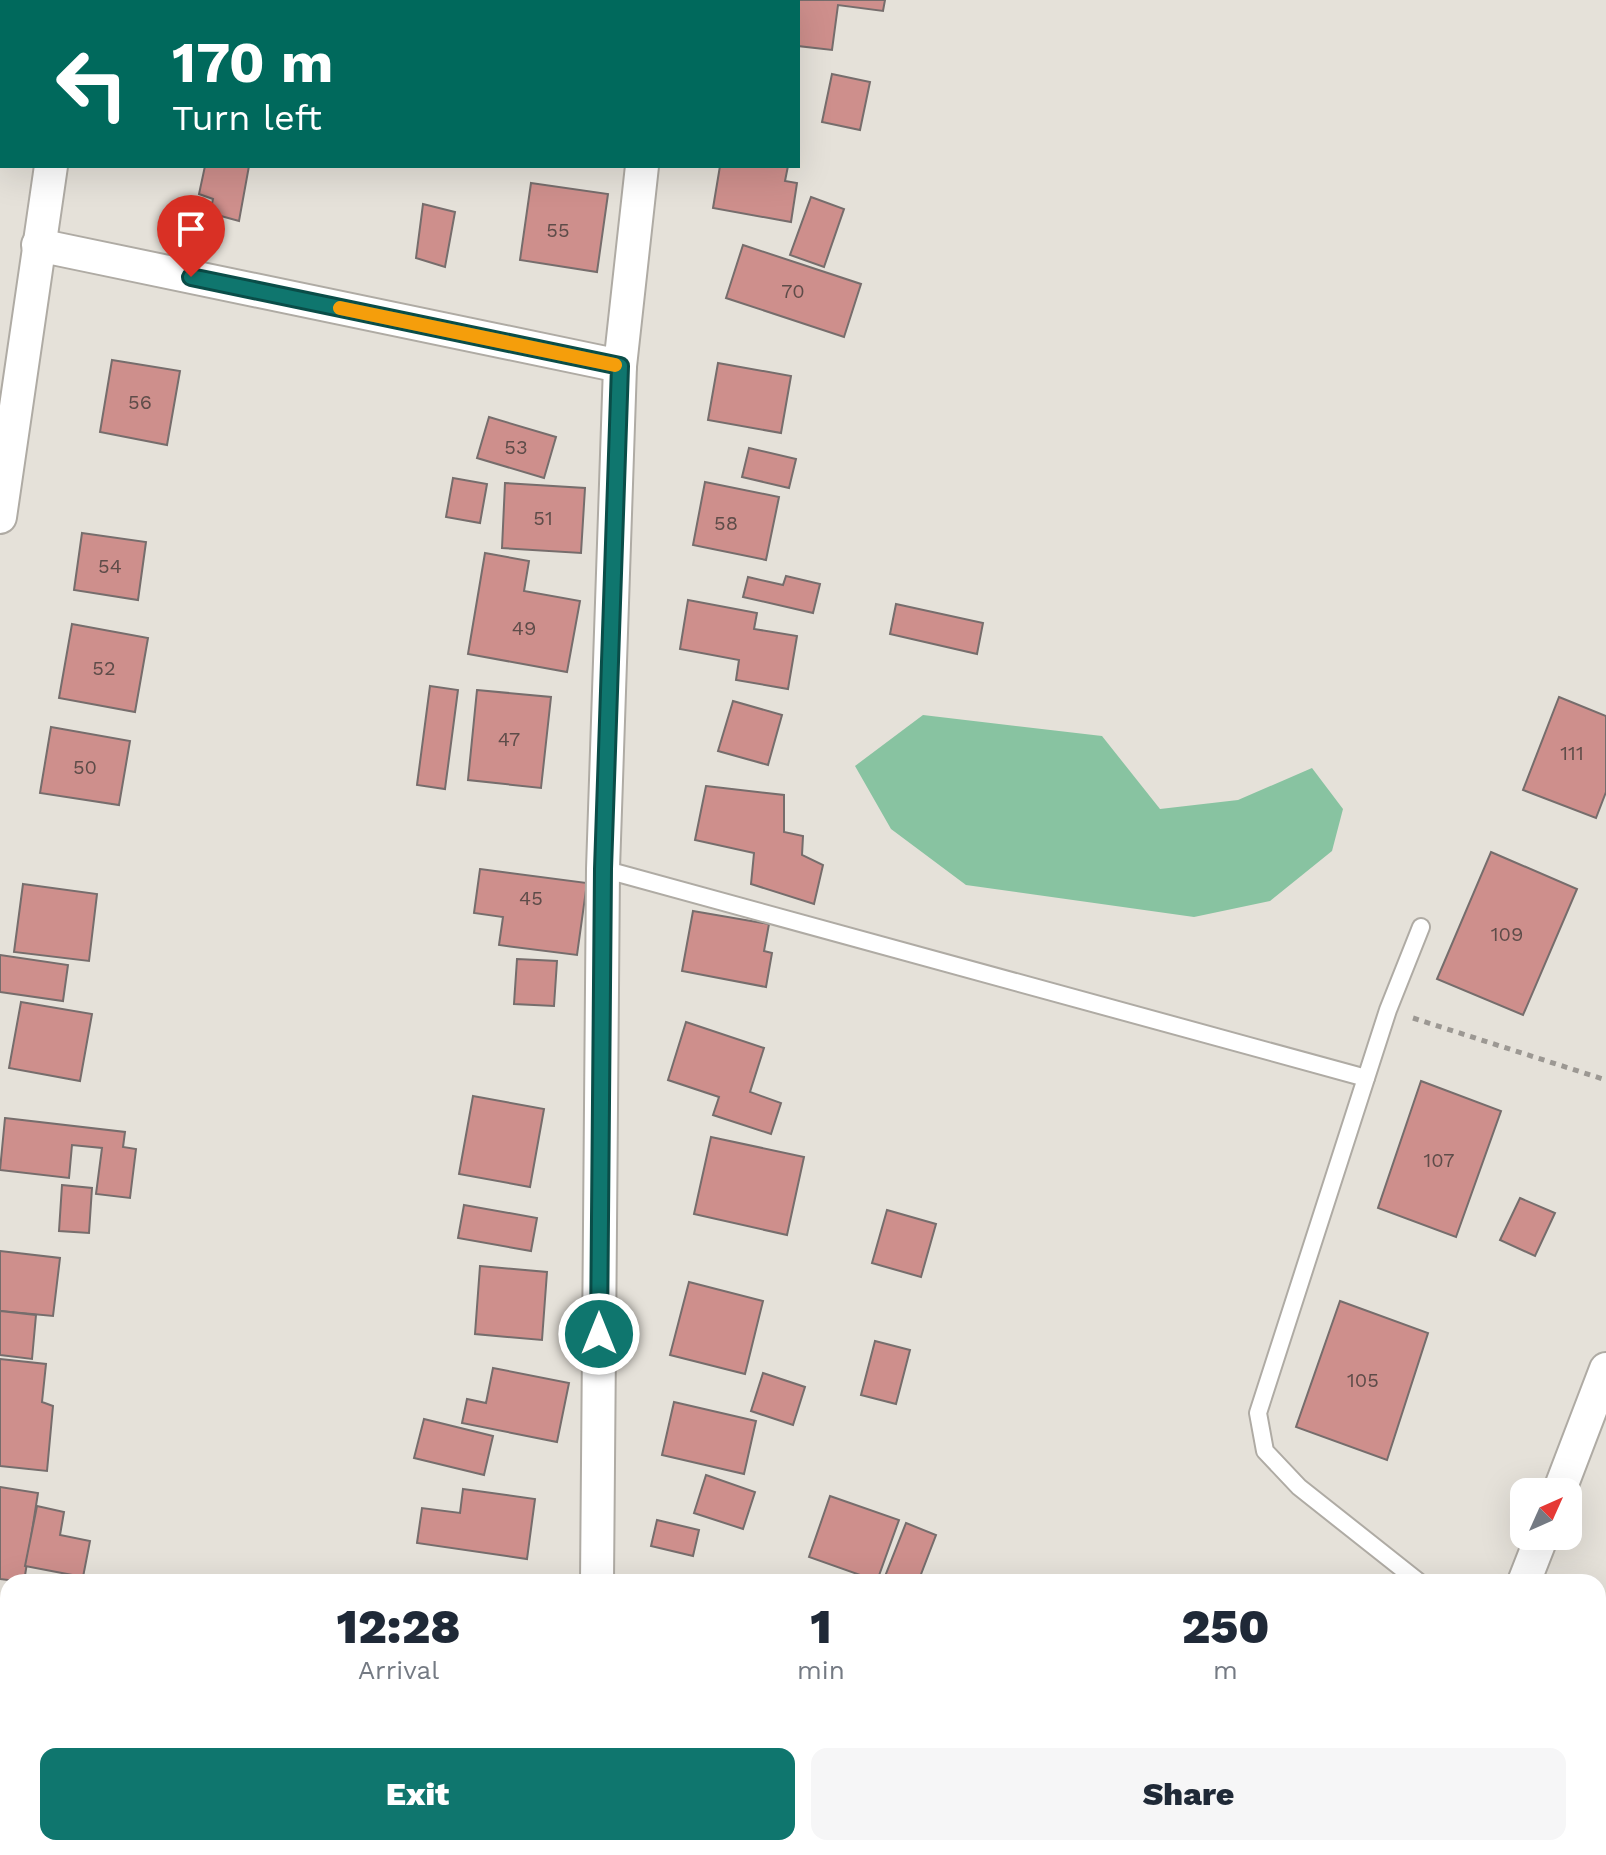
<!DOCTYPE html>
<html lang="en">
<head>
<meta charset="utf-8">
<style>
  body { margin:0; font-family:"Work Sans",sans-serif; background:#f6f6f7; color:#1f2937; height:100vh; display:flex; flex-direction:column; font-size:30px; white-space:nowrap }
  * { box-sizing:border-box; margin:0 }
  p { font-size:26px; color:#747a83 }
  .icon { flex:none; width:44px; height:44px; fill:none; stroke:currentColor; stroke-width:2; stroke-linecap:round; stroke-linejoin:round }
  .map { position:relative; flex:1; overflow:hidden }
  .details { position:absolute; left:0px; top:1574px; width:1606px; height:282px; display:flex; flex-direction:column; background:#fff; border-radius:24px 24px 0 0; box-shadow:0 8px 32px #0002 }
  .details>* { flex:none }
  .top-card { position:absolute; left:0px; top:0px; width:800px; height:168px; box-shadow:0 8px 32px #0002; background:#00695c; color:#fff; overflow:hidden }
  .needle { width:52px; rotate:45deg }
  .buttons { position:absolute; left:1510px; top:1478px; display:grid; gap:16px }
  .buttons a { display:grid; place-items:center; width:72px; height:72px; border-radius:16px; background:#fff; box-shadow:0 8px 32px #0002; font-size:40px }
  .pin { position:absolute; display:grid; place-items:center; width:68px; height:68px; color:#fff; margin:-82px -34px; border-radius:50% 50% 50% 0; rotate:-45deg; box-shadow:0 0 8px #0007 }
  .pin .icon { rotate:45deg }
  .me { position:absolute; width:88px; margin:-44px; rotate:0deg; stroke-linejoin:round; filter:drop-shadow(0 0 6px #0008) }
  .turn { display:flex; align-items:center; gap:28px; height:168px; padding:0 40px; font-size:36px }
  .turn .icon { width:104px; height:104px; stroke-width:2.5 }
  .turn b { display:block; font-size:56px; line-height:68px }
  .eta { display:flex; justify-content:space-evenly; align-items:center; height:136px; text-align:center }
  .eta b { font-size:48px; font-weight:800; line-height:56px }
  .button { display:flex; gap:16px; margin-top:auto; padding:16px 40px }
  .button a { flex:1; height:92px; border-radius:16px; background:#0f766e; color:#fff; font-size:32px; font-weight:800; line-height:92px; text-align:center }
  .button a+a { background:#f6f6f7; color:#1f2937 }
  .map>svg:first-child { display:block }
  .forest { fill:#88c3a1 }
  .building { fill:#ce8f8c; stroke:#766d6c; stroke-width:2 }
  .lines { fill:none; stroke-linecap:round; stroke-linejoin:round }
  .service-casing { stroke:#afaba4; stroke-width:20 }
  .minor-casing { stroke:#afaba4; stroke-width:36 }
  .path { stroke:#9c9893; stroke-width:5; stroke-dasharray:6 6; stroke-linecap:butt }
  .service { stroke:#fff; stroke-width:16 }
  .minor { stroke:#fff; stroke-width:32 }
  .route-casing { stroke:#0a4d48; stroke-width:20 }
  .route { stroke:#0f766e; stroke-width:14 }
  .slow { stroke:#f59e0b; stroke-width:14 }
  .labels { text-anchor:middle; stroke-width:7; stroke-linejoin:round; paint-order:stroke }
  .number-label { font-size:20px; fill:#5e4c49 }
</style>
</head>
<body>
<div class="map">
<svg width="1606" height="1855" viewBox="0 0 1606 1855">
  <rect width="100%" height="100%" fill="#e5e1d9"/>
  <polygon class="forest" points="923,715 1102,736 1160,809 1238,800 1312,768 1343,809 1332,851 1270,901 1194,917 966,885 891,829 855,766"/>
  <g class="building">
    <polygon points="529,0 617,0 529,2"/>
    <polygon points="768,0 885,0 883,11 838,5 832,50 798,46 798,2"/>
    <polygon points="832,74 870,82 860,130 822,122"/>
    <polygon points="205,166 249,166 239,221 210,213 213,199 199,194"/>
    <polygon points="720,166 788,166 785,181 797,183 791,222 713,208"/>
    <polygon points="531,183 608,194 597,272 520,260"/>
    <polygon points="811,197 844,209 824,267 790,255"/>
    <polygon points="423,204 455,212 445,267 416,258"/>
    <polygon points="743,245 861,284 844,337 726,298"/>
    <polygon points="112,360 180,371 167,445 100,432"/>
    <polygon points="718,363 791,376 781,433 708,420"/>
    <polygon points="489,417 556,437 544,478 477,458"/>
    <polygon points="749,448 796,459 789,488 742,477"/>
    <polygon points="453,478 487,484 480,523 446,517"/>
    <polygon points="705,482 779,497 766,560 693,545"/>
    <polygon points="505,483 585,488 581,553 502,548"/>
    <polygon points="82,533 146,542 138,600 74,590"/>
    <polygon points="485,553 529,561 524,591 580,601 567,672 468,654"/>
    <polygon points="786,576 820,584 813,613 743,597 748,577 783,585"/>
    <polygon points="688,600 757,613 754,629 797,636 788,689 736,680 739,660 680,649"/>
    <polygon points="896,604 983,623 977,654 890,634"/>
    <polygon points="72,624 148,638 135,712 59,698"/>
    <polygon points="430,686 458,690 445,789 417,785"/>
    <polygon points="477,690 551,697 541,788 468,780"/>
    <polygon points="1559,697 1606,716 1606,792 1596,818 1523,790"/>
    <polygon points="733,701 782,715 768,765 718,751"/>
    <polygon points="51,727 130,741 119,805 40,793"/>
    <polygon points="706,786 784,795 784,832 803,836 802,855 823,865 814,904 751,884 754,853 695,840"/>
    <polygon points="1491,852 1577,889 1523,1015 1437,979"/>
    <polygon points="480,869 587,883 577,955 499,945 503,917 474,913"/>
    <polygon points="23,884 97,894 89,961 14,952"/>
    <polygon points="693,911 769,924 764,951 772,953 766,987 682,971"/>
    <polygon points="0,955 68,965 63,1001 0,992"/>
    <polygon points="517,959 557,961 554,1006 514,1004"/>
    <polygon points="21,1002 92,1014 80,1081 9,1068"/>
    <polygon points="686,1022 764,1048 750,1092 781,1103 771,1134 713,1115 719,1097 668,1080"/>
    <polygon points="1421,1081 1501,1111 1456,1237 1378,1208"/>
    <polygon points="473,1096 544,1109 530,1187 459,1174"/>
    <polygon points="5,1118 125,1132 123,1147 136,1149 130,1198 96,1194 102,1148 72,1145 69,1178 0,1170"/>
    <polygon points="711,1137 804,1157 787,1235 694,1214"/>
    <polygon points="62,1185 92,1188 89,1233 59,1231"/>
    <polygon points="1520,1198 1555,1213 1535,1256 1500,1240"/>
    <polygon points="464,1205 537,1218 531,1251 458,1238"/>
    <polygon points="887,1210 936,1224 921,1277 872,1263"/>
    <polygon points="0,1251 60,1258 53,1316 0,1311"/>
    <polygon points="480,1266 547,1272 542,1340 475,1334"/>
    <polygon points="689,1282 763,1301 745,1374 670,1355"/>
    <polygon points="1340,1301 1428,1333 1387,1460 1296,1427"/>
    <polygon points="0,1311 36,1315 32,1359 0,1355"/>
    <polygon points="875,1341 910,1350 896,1404 861,1395"/>
    <polygon points="0,1359 46,1364 42,1402 53,1406 47,1471 0,1466"/>
    <polygon points="493,1368 569,1383 557,1442 462,1423 467,1399 486,1403"/>
    <polygon points="763,1373 805,1387 793,1425 751,1411"/>
    <polygon points="674,1402 756,1421 744,1474 662,1455"/>
    <polygon points="424,1419 493,1436 484,1475 414,1458"/>
    <polygon points="706,1475 755,1492 743,1529 694,1513"/>
    <polygon points="0,1487 38,1493 24,1582 0,1579"/>
    <polygon points="463,1489 535,1499 527,1559 417,1543 422,1508 460,1513"/>
    <polygon points="830,1496 899,1520 877,1581 809,1557"/>
    <polygon points="37,1506 64,1512 60,1535 90,1541 83,1577 25,1566"/>
    <polygon points="657,1520 699,1530 693,1556 651,1546"/>
    <polygon points="906,1523 936,1535 918,1582 892,1582 884,1579"/>
    <polygon points="0,1616 8,1618 8,1707 0,1706"/>
    <polygon points="434,1848 469,1848 467,1855 432,1855"/>
    <rect x="488" y="1848" width="71" height="7"/>
    <polygon points="751,1848 782,1848 780,1855"/>
    <polygon points="1294,1848 1357,1848 1355,1855 1292,1855"/>
  </g>
  <g class="lines">
    <defs>
      <g id="service">
        <polyline points="603,869 1366,1078"/>
        <polyline points="1419,1582 1299,1487 1265,1451 1258,1413 1388,1010 1421,927"/>
      </g>
      <g id="minor">
        <polyline points="77,2 77,0"/>
        <polyline points="661,2 661,0"/>
        <polyline points="38,245 620,366"/>
        <polyline points="0,517 51,166"/>
        <polyline points="1559,1492 1606,1369"/>
        <polyline points="597,1582 603,869 620,366 642,166"/>
        <polyline points="1524,1582 1542,1536"/>
        <polyline points="595,1855 595,1848"/>
        <polyline points="1438,1855 1440,1848"/>
      </g>
    </defs>
    <use href="#service" class="service-casing"/>
    <use href="#minor" class="minor-casing"/>
    <polyline class="path" points="1413,1018 1606,1080"/>
    <use href="#service" class="service"/>
    <use href="#minor" class="minor"/>
  </g>
  <g class="lines">
    <defs>
      <polyline id="route" points="191,277 620,366 603,869 599,1334"/>
    </defs>
    <use href="#route" class="route-casing"/>
    <use href="#route" class="route"/>
    <polyline class="slow" points="340,308 615,365"/>
  </g>
  <g class="labels">
    <g class="number-label">
      <text x="558" y="237">55</text>
      <text x="793" y="298">70</text>
      <text x="140" y="409">56</text>
      <text x="516" y="454">53</text>
      <text x="543" y="525">51</text>
      <text x="726" y="530">58</text>
      <text x="110" y="573">54</text>
      <text x="524" y="635">49</text>
      <text x="104" y="675">52</text>
      <text x="509" y="746">47</text>
      <text x="1572" y="760">111</text>
      <text x="85" y="774">50</text>
      <text x="531" y="905">45</text>
      <text x="1507" y="941">109</text>
      <text x="1439" y="1167">107</text>
      <text x="1363" y="1387">105</text>
    </g>
  </g>
</svg>
<div class="buttons">
<a><svg class="needle" viewBox="-14 -14 28 28"><path d="M0-13l5 13h-10z" fill="#e53935"/><path d="M0 13l5-13h-10z" fill="#747a83"/></svg></a>
</div>
<div class="pin" style="left:191px;top:277px;background:#d93025"><svg class="icon" aria-label="arrive" viewBox="0 0 24 24"><path d="M6 21V4h12l-3 4 3 4H6"/></svg></div>
<svg class="me" style="left:599px;top:1334px" viewBox="-20 -20 40 40"><circle r="17" fill="#0f766e" stroke="#fff" stroke-width="3"/><path d="M0-11L8 9 0 5-8 9z" fill="#fff"/></svg>
<div class="top-card">
<div class="turn"><svg class="icon" aria-label="left" viewBox="0 0 24 24"><path d="M17 20v-9H6M10 6l-5 5 5 5"/></svg><div><b>170 m</b>Turn left</div></div>
</div>
<section class="details">
<div class="eta">
<div><b>12:28</b><p>Arrival</p></div>
<div><b>1</b><p>min</p></div>
<div><b>250</b><p>m</p></div>
</div>
<div class="button"><a>Exit</a><a>Share</a></div>
</section>
</div>
</body>
</html>
